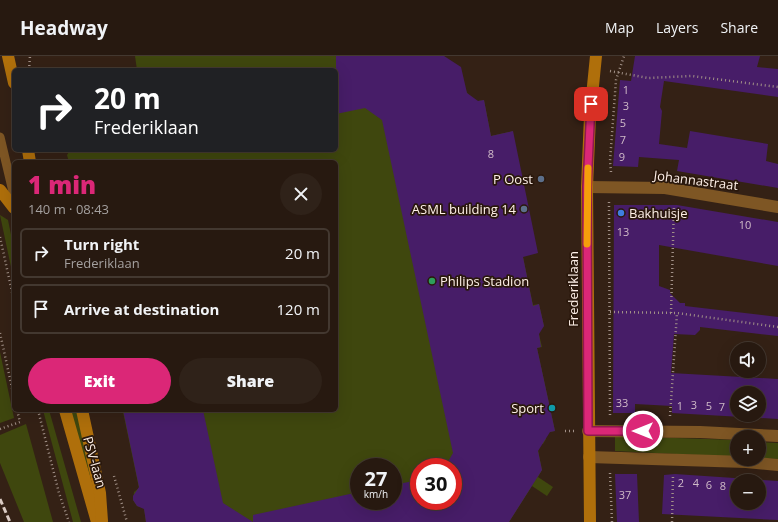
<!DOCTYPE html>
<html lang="en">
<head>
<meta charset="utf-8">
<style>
  body { margin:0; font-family:"Open Sans",sans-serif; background:#2f2219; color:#f1f3f6; height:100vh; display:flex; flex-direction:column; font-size:15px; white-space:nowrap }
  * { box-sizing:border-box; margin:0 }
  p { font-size:13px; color:#a4a09f }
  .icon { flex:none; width:22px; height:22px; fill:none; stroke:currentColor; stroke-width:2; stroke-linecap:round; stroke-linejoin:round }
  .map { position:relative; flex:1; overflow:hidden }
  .sheet { position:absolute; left:12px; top:104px; width:326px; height:252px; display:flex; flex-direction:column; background:#271910; border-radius:6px; box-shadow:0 4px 16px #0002,0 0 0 1px #433830 }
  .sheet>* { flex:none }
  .hud { position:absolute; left:12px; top:12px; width:326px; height:84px; border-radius:6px; box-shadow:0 4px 16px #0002,0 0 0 1px #433830; background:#202124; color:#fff; overflow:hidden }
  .buttons { position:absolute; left:730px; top:286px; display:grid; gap:8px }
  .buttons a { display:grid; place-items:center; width:36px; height:36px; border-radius:50%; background:#271910; box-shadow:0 4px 16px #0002,0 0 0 1px #433830; font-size:20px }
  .speed { position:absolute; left:350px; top:402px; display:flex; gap:8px; font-size:20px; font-weight:700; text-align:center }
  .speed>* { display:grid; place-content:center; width:52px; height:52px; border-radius:50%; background:#271910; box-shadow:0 4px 16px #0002,0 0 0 1px #433830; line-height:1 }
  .speed small { font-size:10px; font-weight:400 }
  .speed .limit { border:6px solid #d22; background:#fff; color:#111 }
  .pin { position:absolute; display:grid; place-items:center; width:34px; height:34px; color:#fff; margin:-17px; border-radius:8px; box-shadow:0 2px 6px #0006 }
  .me { position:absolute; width:44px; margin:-22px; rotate:270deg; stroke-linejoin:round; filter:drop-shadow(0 0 3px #0008) }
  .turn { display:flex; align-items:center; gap:14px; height:84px; padding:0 16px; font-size:18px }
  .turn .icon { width:52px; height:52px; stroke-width:2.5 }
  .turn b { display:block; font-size:28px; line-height:34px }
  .round { display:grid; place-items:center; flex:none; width:42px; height:42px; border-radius:21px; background:#2f2219 }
  .overview { display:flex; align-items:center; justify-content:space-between; height:68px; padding:0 16px }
  h1 { font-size:24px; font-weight:800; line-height:30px; color:#db2777 }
  .cta { display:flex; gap:8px; margin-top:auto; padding:8px 16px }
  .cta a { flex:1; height:46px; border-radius:24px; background:#db2777; color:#fff; font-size:16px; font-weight:800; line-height:46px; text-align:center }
  .cta a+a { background:#2f2219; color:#f1f3f6 }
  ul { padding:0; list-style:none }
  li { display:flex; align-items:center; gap:12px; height:50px; margin:0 8px 6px; padding:0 8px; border:2px solid #433830; border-radius:6px }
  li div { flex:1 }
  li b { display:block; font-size:15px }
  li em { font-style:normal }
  header { display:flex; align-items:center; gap:24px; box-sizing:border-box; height:56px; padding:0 20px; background:#271910; border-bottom:1px solid #433830 }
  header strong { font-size:19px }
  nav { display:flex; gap:22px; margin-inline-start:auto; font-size:14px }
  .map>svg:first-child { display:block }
  .green { fill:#3f470e; fill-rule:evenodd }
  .building { fill:#471d68; fill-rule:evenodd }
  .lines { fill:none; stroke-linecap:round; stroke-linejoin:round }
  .path { stroke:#a19087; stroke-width:2.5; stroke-dasharray:1 3; stroke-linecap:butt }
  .lane { stroke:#7e5624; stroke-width:9 }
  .street { stroke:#7e5624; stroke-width:12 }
  .secondary { stroke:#af6f0b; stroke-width:12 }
  .rail { stroke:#dacbc3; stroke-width:3; stroke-dasharray:6 3; stroke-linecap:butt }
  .route-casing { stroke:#8e194d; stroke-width:10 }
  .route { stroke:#db2777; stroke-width:7 }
  .slow { stroke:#f59e0b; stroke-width:7 }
  .service-dot { fill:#5c6f8a; stroke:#2a180c; stroke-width:1.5 }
  .shop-dot { fill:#3f7fe0; stroke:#2a180c; stroke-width:1.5 }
  .leisure-dot { fill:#2e9e5b; stroke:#2a180c; stroke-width:1.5 }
  .culture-dot { fill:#0f9aa8; stroke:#2a180c; stroke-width:1.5 }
  .labels { text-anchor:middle; stroke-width:3.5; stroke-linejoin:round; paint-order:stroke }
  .number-label { font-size:11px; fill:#d0bbc8 }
  .poi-label { font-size:13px; fill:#fef0e8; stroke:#2a180c; text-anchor:end }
  .street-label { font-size:13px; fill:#fef0e8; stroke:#2a180c }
</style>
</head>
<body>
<header>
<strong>Headway</strong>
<nav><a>Map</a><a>Layers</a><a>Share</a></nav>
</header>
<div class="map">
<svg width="778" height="466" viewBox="0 0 778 466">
  <rect width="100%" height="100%" fill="#342115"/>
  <g class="green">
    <path d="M135,0H444L473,46L484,44L491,80L513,75L523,201L533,249L539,248L544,270L538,274L542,291L537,292L555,375L545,377L546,383L543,388L537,389L542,414L538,421L553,431L547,440L532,430L509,466H146L144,452L137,450L133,444L134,436L139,432L123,356L116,354H336V106H69L67,99L70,94H336V14H137ZM359,411H393V445H359ZM419,411H453V445H419Z"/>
    <polygon points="0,159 8,164 14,193 14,225"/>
    <polygon points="0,296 14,362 0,367"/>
    <polygon points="43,354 49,354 81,466 73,466"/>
    <polygon points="68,354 76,354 93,420 87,425"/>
    <polygon points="26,368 53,466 24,466 0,407 0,379"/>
    <polygon points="615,380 737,384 737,401 615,395"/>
    <polygon points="759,386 778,387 778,403 759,402"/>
  </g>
  <g class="building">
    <polygon points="336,0 444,0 461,11 467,37 478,45 484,44 491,80 513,75 538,197 523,201 533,250 539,248 544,270 539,278 541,291 537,292 555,375 550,376 538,395 542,414 509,466 253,466 253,459 359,436 359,445 393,445 393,429 419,424 419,445 453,445 453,411 445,411 453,397 382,64 365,52 336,58"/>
    <polygon points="635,0 760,0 757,11 778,13 778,41 664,25 660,51 662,55 659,88 687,92 690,75 768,88 766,105 778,108 778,132 677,115 679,104 639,101 638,111 613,110 620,24 631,25"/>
    <path d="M614,149H677L778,166V210L659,189V230L670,234V237L680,247H685V250L778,261V280L700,271V274L695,279L674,278L671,317L778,323V363L672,357V350L635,348V357H613ZM737,337H759V359H737Z"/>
    <polygon points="123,354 203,354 223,447 253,466 146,466 144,453 137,450 133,444 133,440 139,431"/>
    <polygon points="615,418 637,418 639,466 617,466"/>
    <path d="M675,418L778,425V464L662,458L664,419ZM737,425H759V447H737Z"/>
  </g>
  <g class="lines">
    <g class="path">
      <polyline points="29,14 30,0"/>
      <polyline points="610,15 648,22 692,20 778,31"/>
      <polyline points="611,116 610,105 616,24 624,0"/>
      <polyline points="609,146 610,361"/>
      <polyline points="0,181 14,245"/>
      <polyline points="610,256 677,257 778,271"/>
      <polyline points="671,257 674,149"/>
      <polyline points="0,277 14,341"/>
      <polyline points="38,354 59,437 69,466"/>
      <polyline points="670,360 677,257"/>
      <polyline points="0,373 20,366 17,354"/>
      <polyline points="565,375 574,375"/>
      <polyline points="610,417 612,466"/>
      <polyline points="114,420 127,466"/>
      <polyline points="672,466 673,419"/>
    </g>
    <polyline class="lane" points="0,81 14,140"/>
    <g class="street">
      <polyline points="587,131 665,132 778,151"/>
      <polyline points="588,375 700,376 778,380"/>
      <polyline points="589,401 746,406 778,409"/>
    </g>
    <g class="secondary">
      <polyline points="8,0 14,27"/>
      <polyline points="28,94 30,106"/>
      <polyline points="0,134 14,152"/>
      <polyline points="65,354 97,466"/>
      <polyline points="82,354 100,437 102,465"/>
      <polyline points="590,466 587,131 590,60 596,0"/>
    </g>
    <polyline class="rail" points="0,443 10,466"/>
  </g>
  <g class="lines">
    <defs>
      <polyline id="route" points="591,48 587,131 588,375 643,375"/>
    </defs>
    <use href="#route" class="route-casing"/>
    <use href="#route" class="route"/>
    <polyline class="slow" points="587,188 588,112"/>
  </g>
  <g class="service-dot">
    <circle cx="541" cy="123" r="4"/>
    <circle cx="524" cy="153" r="4"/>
  </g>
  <circle class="shop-dot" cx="621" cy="157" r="4"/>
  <circle class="leisure-dot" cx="432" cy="225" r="4"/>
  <circle class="culture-dot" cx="552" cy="352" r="4"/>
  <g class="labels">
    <g class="number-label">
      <text x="626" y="38">1</text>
      <text x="626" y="54">3</text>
      <text x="623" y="71">5</text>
      <text x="623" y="88">7</text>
      <text x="491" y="102">8</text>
      <text x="622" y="105">9</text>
      <text x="745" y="173">10</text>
      <text x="623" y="180">13</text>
      <text x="622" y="351">33</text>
      <text x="694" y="353">3</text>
      <text x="680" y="354">1</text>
      <text x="709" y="354">5</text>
      <text x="722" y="355">7</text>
      <text x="681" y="431">2</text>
      <text x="696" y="431">4</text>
      <text x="709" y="433">6</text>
      <text x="723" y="434">8</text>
      <text x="625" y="443">37</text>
    </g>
    <g class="poi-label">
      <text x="533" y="128">P Oost</text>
      <text x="516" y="158">ASML building 14</text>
      <text x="629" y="162" text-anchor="start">Bakhuisje</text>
      <text x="440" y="230" text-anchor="start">Philips Stadion</text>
      <text x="544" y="357">Sport</text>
    </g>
    <g class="street-label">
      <text transform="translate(696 124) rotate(7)" y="5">Johannastraat</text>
      <text transform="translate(573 233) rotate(-90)" y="5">Frederiklaan</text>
      <text transform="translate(95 406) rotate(74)" y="5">PSV-laan</text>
    </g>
  </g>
</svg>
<div class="buttons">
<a><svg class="icon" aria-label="sound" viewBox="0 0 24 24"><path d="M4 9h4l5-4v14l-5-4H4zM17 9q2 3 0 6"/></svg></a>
<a><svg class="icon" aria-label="layers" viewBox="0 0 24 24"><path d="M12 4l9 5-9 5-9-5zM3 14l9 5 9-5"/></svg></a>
<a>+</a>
<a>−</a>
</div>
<div class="speed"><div>27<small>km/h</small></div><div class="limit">30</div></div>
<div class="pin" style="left:591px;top:48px;background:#d93025"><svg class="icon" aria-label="arrive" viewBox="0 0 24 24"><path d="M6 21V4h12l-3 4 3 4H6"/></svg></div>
<svg class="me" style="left:643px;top:375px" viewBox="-20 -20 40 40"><circle r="17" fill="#db2777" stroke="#fff" stroke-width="3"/><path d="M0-11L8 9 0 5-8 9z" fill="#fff"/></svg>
<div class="hud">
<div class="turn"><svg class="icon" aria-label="right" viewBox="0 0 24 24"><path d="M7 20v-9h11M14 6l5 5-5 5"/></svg><div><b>20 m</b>Frederiklaan</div></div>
</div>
<section class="sheet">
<div class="overview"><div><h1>1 min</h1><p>140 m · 08:43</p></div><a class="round"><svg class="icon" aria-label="close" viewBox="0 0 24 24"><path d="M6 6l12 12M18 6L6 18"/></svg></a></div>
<ul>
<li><svg class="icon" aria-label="right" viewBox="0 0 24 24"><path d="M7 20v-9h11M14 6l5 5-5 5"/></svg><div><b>Turn right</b><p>Frederiklaan</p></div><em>20 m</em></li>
<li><svg class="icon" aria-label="arrive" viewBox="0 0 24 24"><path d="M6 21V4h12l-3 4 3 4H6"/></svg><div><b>Arrive at destination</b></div><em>120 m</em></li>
</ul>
<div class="cta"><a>Exit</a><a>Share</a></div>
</section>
</div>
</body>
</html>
